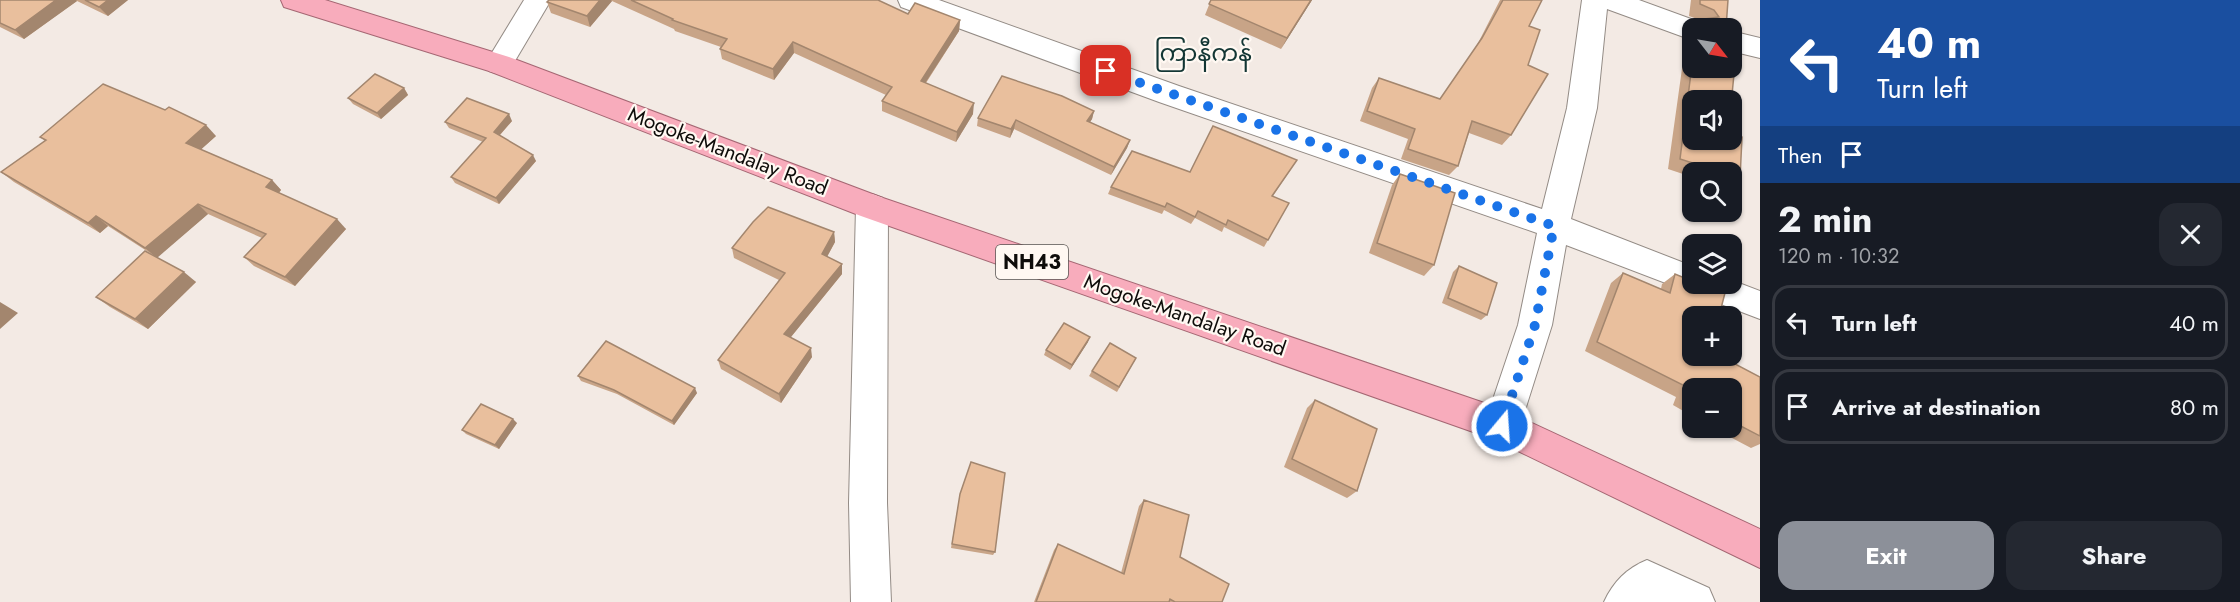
<!DOCTYPE html>
<html lang="en">
<head>
<meta charset="utf-8">
<style>
  body { margin:0; font-family:Jost,"Noto Sans Myanmar",sans-serif; background:#242831; color:#f1f3f6; height:100vh; display:flex; flex-direction:column; font-size:22px; white-space:nowrap }
  * { box-sizing:border-box; margin:0 }
  p { font-size:20px; color:#9ea1a6 }
  .icon { flex:none; width:33px; height:33px; fill:none; stroke:currentColor; stroke-width:2; stroke-linecap:round; stroke-linejoin:round }
  .map { position:relative; flex:1; overflow:hidden }
  .details { display:flex; flex-direction:column; background:#171b24; width:480px }
  .details>* { flex:none }
  .banner { background:#1a4fa0; color:#fff; overflow:hidden }
  .needle { width:39px; rotate:121deg }
  .fabs { position:absolute; left:1682px; top:18px; display:grid; gap:12px }
  .fabs a { display:grid; place-items:center; width:60px; height:60px; border-radius:12px; background:#171b24; box-shadow:0 2px 4px #0004; font-size:30px }
  .pin { position:absolute; display:grid; place-items:center; width:51px; height:51px; color:#fff; margin:-26px; border-radius:12px; box-shadow:0 3px 9px #0006 }
  .me { position:absolute; width:66px; margin:-33px; rotate:18deg; stroke-linejoin:round; filter:drop-shadow(0 0 4px #0008) }
  .turn { display:flex; align-items:center; gap:21px; height:126px; padding:0 18px; font-size:27px }
  .turn .icon { width:78px; height:78px; stroke-width:2.5 }
  .turn b { display:block; font-size:42px; line-height:51px }
  .then { display:flex; align-items:center; height:57px; padding:0 18px; background:#0003; gap:12px; font-size:22px }
  .round { display:grid; place-items:center; flex:none; width:63px; height:63px; border-radius:18px; background:#242831 }
  .summary { display:flex; align-items:center; justify-content:space-between; height:102px; padding:0 18px }
  h1 { font-size:36px; font-weight:700; line-height:45px }
  .primary-button { display:flex; gap:12px; margin-top:auto; padding:12px 18px }
  .primary-button a { flex:1; height:69px; border-radius:18px; background:#8c9099; color:#fff; font-size:24px; font-weight:700; line-height:69px; text-align:center }
  .primary-button a+a { background:#242831; color:#f1f3f6 }
  ul { padding:0; list-style:none }
  li { display:flex; align-items:center; gap:18px; height:75px; margin:0 12px 9px; padding:0 6px; border:3px solid #363941; border-radius:18px }
  li div { flex:1 }
  li b { display:block; font-size:22px }
  li em { font-style:normal }
  main { display:flex; flex:1; min-height:0 }
  .map>svg:first-child { display:block }
  .lines { fill:none; stroke-linecap:round; stroke-linejoin:round }
  .minor-casing { stroke:#938b85; stroke-width:2 }
  .trunk-casing { stroke:#a56773; stroke-width:2 }
  .minor { fill:#fff; fill-rule:evenodd }
  .trunk { fill:#f8acbc; fill-rule:evenodd }
  .wall { fill:#c8a487 }
  .shaded-wall { fill:#a3866e }
  .building { fill:#e9bf9d; stroke:#a3866e; stroke-width:1.5 }
  .route { stroke:#1a73e8; stroke-width:10; stroke-dasharray:0 18 }
  .labels { text-anchor:middle; stroke-width:4.5; stroke-linejoin:round; paint-order:stroke }
  .shield { fill:#fff8f2; stroke:#565350; stroke-width:1.5 }
  .shield-label { font-size:20px; font-weight:bold; fill:#0e0c0a }
  .street-label { font-size:21px; fill:#0e0c0a; stroke:#fff8f2 }
  .quarter-label { font-size:24px; fill:#133634; stroke:#fff8f2 }
</style>
</head>
<body>
<main>
<div class="map">
<svg width="1760" height="602" viewBox="0 0 1760 602">
  <rect width="100%" height="100%" fill="#f3eae4"/>
  <g class="lines">
    <defs>
      <g id="minor">
        <polygon points="524,0 551,0 509,71 499,74 489,71 485,64"/>
        <polygon points="898,0 939,0 1179,86 1542,209 1567,108 1582,0 1639,0 1702,23 1705,28 1692,28 1692,40 1607,9 1597,108 1571,219 1692,266 1692,284 1731,284 1731,280 1760,291 1760,319 1566,245 1552,325 1520,426 1515,438 1502,443 1489,438 1484,426 1518,325 1537,233 1159,102 901,7"/>
        <polygon points="1731,31 1760,38 1760,58 1731,51"/>
        <polygon points="872,194 883,198 888,207 887,503 891,602 851,602 849,503 856,207 861,198"/>
        <path d="M1647,560L1709,588L1715,602H1604C1613,582 1627,568 1647,560Z"/>
      </g>
      <polygon id="trunk" points="281,0 325,0 509,57 883,198 1502,409 1760,529 1760,568 1493,439 861,216 489,71 284,7"/>
    </defs>
    <use href="#minor" class="minor-casing"/>
    <use href="#trunk" class="trunk-casing"/>
    <use href="#minor" class="minor"/>
    <use href="#trunk" class="trunk"/>
  </g>
  <g class="wall">
    <polygon points="0,0 128,0 108,16 77,1 24,39 0,27"/>
    <polygon points="549,0 878,0 908,14 960,20 959,31 926,83 973,114 956,142 882,111 882,101 886,95 794,53 774,80 722,59 720,49 721,47 675,31 674,29 612,1 590,27 551,13 547,2"/>
    <polygon points="1211,0 1312,0 1281,49 1205,15"/>
    <polygon points="1500,0 1542,0 1529,26 1528,65 1511,135 1502,145 1469,133 1458,166 1449,175 1401,159 1408,139 1360,121 1372,88 1379,78 1440,99 1475,49"/>
    <polygon points="1691,0 1728,0 1726,28 1696,28 1703,21 1689,16"/>
    <polygon points="1692,34 1692,100 1740,179 1731,185 1731,172 1692,172 1692,177 1668,169 1686,40"/>
    <polygon points="404,88 408,95 381,119 353,104 348,98"/>
    <polygon points="1094,111 1092,119 1090,122 1130,140 1127,148 1111,175 1014,129 1010,138 977,126 978,118"/>
    <polygon points="512,121 500,135 536,161 499,204 455,183 451,177 483,142 449,128 445,122"/>
    <polygon points="216,136 200,150 272,180 281,190 279,193 346,229 295,286 254,266 244,257 262,238 208,214 157,257 196,282 148,329 110,307 96,297 153,255 108,226 100,233 14,182 1,172 45,141 40,137"/>
    <polygon points="1297,160 1273,196 1268,240 1264,247 1224,227 1222,232 1195,218 1191,224 1164,210 1162,214 1108,194 1111,187 1190,172"/>
    <polygon points="1400,174 1434,265 1424,276 1369,253 1392,185"/>
    <polygon points="834,232 835,242 827,257 842,264 842,274 791,337 812,357 781,403 721,369 718,360 779,280 734,258 732,248"/>
    <polygon points="1459,266 1487,315 1481,320 1442,303 1453,272"/>
    <polygon points="1623,273 1661,289 1662,284 1675,274 1692,356 1760,377 1760,444 1751,448 1713,428 1731,428 1731,388 1692,388 1692,416 1673,405 1676,397 1585,351 1611,283"/>
    <polygon points="1088,342 1070,370 1044,355 1046,350"/>
    <polygon points="1136,358 1117,392 1089,376 1092,371"/>
    <polygon points="578,376 697,393 674,425 617,394 581,381"/>
    <polygon points="1315,400 1357,491 1347,498 1284,467 1307,408"/>
    <polygon points="517,423 499,449 466,434 462,430"/>
    <polygon points="960,494 995,552 993,555 951,548"/>
    <polygon points="1144,500 1180,557 1222,602 1034,602 1054,550 1058,544 1121,573 1139,506"/>
  </g>
  <g class="shaded-wall">
    <polygon points="56,0 76,0 77,1 24,39 15,30"/>
    <polygon points="108,0 128,0 108,16 99,7"/>
    <polygon points="600,0 611,0 612,1 590,27 587,16"/>
    <polygon points="1311,0 1312,0 1281,49 1287,38"/>
    <polygon points="960,20 959,31 920,91 921,81"/>
    <polygon points="793,42 794,53 774,80 773,69"/>
    <polygon points="404,88 408,95 381,119 377,113"/>
    <polygon points="974,103 973,114 956,142 957,132"/>
    <polygon points="1094,111 1092,119 1085,130 1087,121"/>
    <polygon points="509,114 512,121 497,138 494,132"/>
    <polygon points="1016,120 1014,129 1010,138 1011,129"/>
    <polygon points="206,125 216,136 196,154 186,143"/>
    <polygon points="1130,140 1127,148 1111,175 1114,167"/>
    <polygon points="533,155 536,161 499,204 496,198"/>
    <polygon points="272,180 281,190 275,197 266,187"/>
    <polygon points="198,204 208,214 157,258 145,248"/>
    <polygon points="96,216 108,226 100,233 88,223"/>
    <polygon points="337,219 346,229 295,286 285,277"/>
    <polygon points="834,232 835,242 823,264 822,254"/>
    <polygon points="842,264 842,274 786,343 784,334"/>
    <polygon points="184,272 196,282 148,329 135,319"/>
    <polygon points="0,302 18,313 0,329"/>
    <polygon points="1090,337 1088,342 1070,370 1072,365"/>
    <polygon points="811,348 812,357 781,403 779,394"/>
    <polygon points="695,388 697,393 674,425 672,421"/>
    <polygon points="513,419 517,423 499,449 495,445"/>
  </g>
  <g class="building">
    <polygon points="0,0 56,0 15,30 0,23"/>
    <polygon points="85,0 108,0 99,7"/>
    <polygon points="549,0 600,0 587,16 547,2"/>
    <polygon points="631,0 878,0 908,14 915,3 960,20 921,81 974,103 957,132 882,101 892,87 793,42 773,69 720,49 727,39 672,20 673,19"/>
    <polygon points="1211,0 1311,0 1287,38 1209,4"/>
    <polygon points="1503,0 1542,0 1529,26 1540,30 1528,65 1548,74 1511,135 1472,121 1458,166 1408,149 1415,129 1367,111 1379,78 1440,99 1482,38"/>
    <polygon points="1700,0 1728,0 1726,28 1705,28 1705,19 1719,17 1714,10 1700,4"/>
    <polygon points="1692,65 1692,68 1723,68 1723,70 1734,74 1731,105 1731,100 1692,100 1692,140 1731,140 1731,133 1742,137 1740,179 1731,176 1731,172 1721,172 1680,159"/>
    <polygon points="375,74 404,88 377,113 348,98"/>
    <polygon points="1002,76 1062,96 1094,111 1087,121 1130,140 1114,167 1016,120 1011,129 978,118"/>
    <polygon points="103,84 165,110 169,107 206,125 186,143 272,180 266,187 337,219 285,277 244,257 266,234 198,204 145,248 96,216 88,223 1,172 46,140 40,137"/>
    <polygon points="467,98 509,114 494,132 533,155 496,198 451,177 486,138 445,122"/>
    <polygon points="1213,126 1297,160 1272,196 1289,203 1268,240 1228,220 1226,225 1198,211 1195,217 1167,203 1165,207 1111,187 1132,151 1190,172"/>
    <polygon points="1400,174 1455,193 1434,265 1377,243"/>
    <polygon points="768,207 834,232 822,254 842,264 784,334 811,348 779,394 718,360 785,273 732,248 753,222"/>
    <polygon points="145,251 184,272 135,319 96,297"/>
    <polygon points="1459,266 1497,283 1487,315 1448,298"/>
    <polygon points="1623,273 1670,293 1675,274 1692,281 1692,284 1699,284 1725,293 1719,316 1692,316 1692,356 1720,356 1760,377 1760,436 1731,421 1731,388 1692,388 1692,400 1687,397 1691,389 1597,342"/>
    <polygon points="1064,323 1090,337 1072,365 1046,350"/>
    <polygon points="606,341 695,388 672,421 614,390 578,376"/>
    <polygon points="1110,343 1136,358 1119,387 1092,371"/>
    <polygon points="1315,400 1377,429 1357,491 1292,459"/>
    <polygon points="481,404 513,419 495,445 462,430"/>
    <polygon points="971,462 1005,473 995,552 952,544 960,494"/>
    <polygon points="1144,500 1189,515 1180,557 1229,584 1222,602 1175,602 1170,599 1169,602 1036,602 1058,544 1124,574"/>
  </g>
  <g class="lines">
    <polyline class="route" points="1106,71 1554,226 1535,325 1502,426"/>
  </g>
  <g class="labels">
    <rect class="shield" x="996" y="245" width="72" height="34" rx="4.5"/>
    <g class="shield-label">
      <text x="1032" y="269">NH43</text>
    </g>
    <g class="street-label">
      <text transform="translate(728 151) rotate(21)" y="7">Mogoke-Mandalay Road</text>
      <text transform="translate(1185 315) rotate(19)" y="7">Mogoke-Mandalay Road</text>
    </g>
    <g class="quarter-label">
      <text x="1203" y="61">ကြာနီကန်</text>
    </g>
  </g>
</svg>
<div class="fabs">
<a><svg class="needle" viewBox="-14 -14 28 28"><path d="M0-13l5 13h-10z" fill="#e53935"/><path d="M0 13l5-13h-10z" fill="#9ea1a6"/></svg></a>
<a><svg class="icon" aria-label="sound" viewBox="0 0 24 24"><path d="M4 9h4l5-4v14l-5-4H4zM17 9q2 3 0 6"/></svg></a>
<a><svg class="icon" aria-label="search" viewBox="0 0 24 24"><circle cx="10" cy="10" r="6"/><path d="M15 15l6 6"/></svg></a>
<a><svg class="icon" aria-label="layers" viewBox="0 0 24 24"><path d="M12 4l9 5-9 5-9-5zM3 14l9 5 9-5"/></svg></a>
<a>+</a>
<a>−</a>
</div>
<div class="pin" style="left:1106px;top:71px;background:#d93025"><svg class="icon" aria-label="arrive" viewBox="0 0 24 24"><path d="M6 21V4h12l-3 4 3 4H6"/></svg></div>
<svg class="me" style="left:1502px;top:426px" viewBox="-20 -20 40 40"><circle r="17" fill="#1a73e8" stroke="#fff" stroke-width="3"/><path d="M0-11L8 9 0 5-8 9z" fill="#fff"/></svg>
</div>
<section class="details">
<div class="banner">
<div class="turn"><svg class="icon" aria-label="left" viewBox="0 0 24 24"><path d="M17 20v-9H6M10 6l-5 5 5 5"/></svg><div><b>40 m</b>Turn left</div></div>
<div class="then">Then<svg class="icon" aria-label="arrive" viewBox="0 0 24 24"><path d="M6 21V4h12l-3 4 3 4H6"/></svg></div>
</div>
<div class="summary"><div><h1>2 min</h1><p>120 m · 10:32</p></div><a class="round"><svg class="icon" aria-label="close" viewBox="0 0 24 24"><path d="M6 6l12 12M18 6L6 18"/></svg></a></div>
<ul>
<li><svg class="icon" aria-label="left" viewBox="0 0 24 24"><path d="M17 20v-9H6M10 6l-5 5 5 5"/></svg><div><b>Turn left</b></div><em>40 m</em></li>
<li><svg class="icon" aria-label="arrive" viewBox="0 0 24 24"><path d="M6 21V4h12l-3 4 3 4H6"/></svg><div><b>Arrive at destination</b></div><em>80 m</em></li>
</ul>
<div class="primary-button"><a>Exit</a><a>Share</a></div>
</section>
</main>
</body>
</html>
